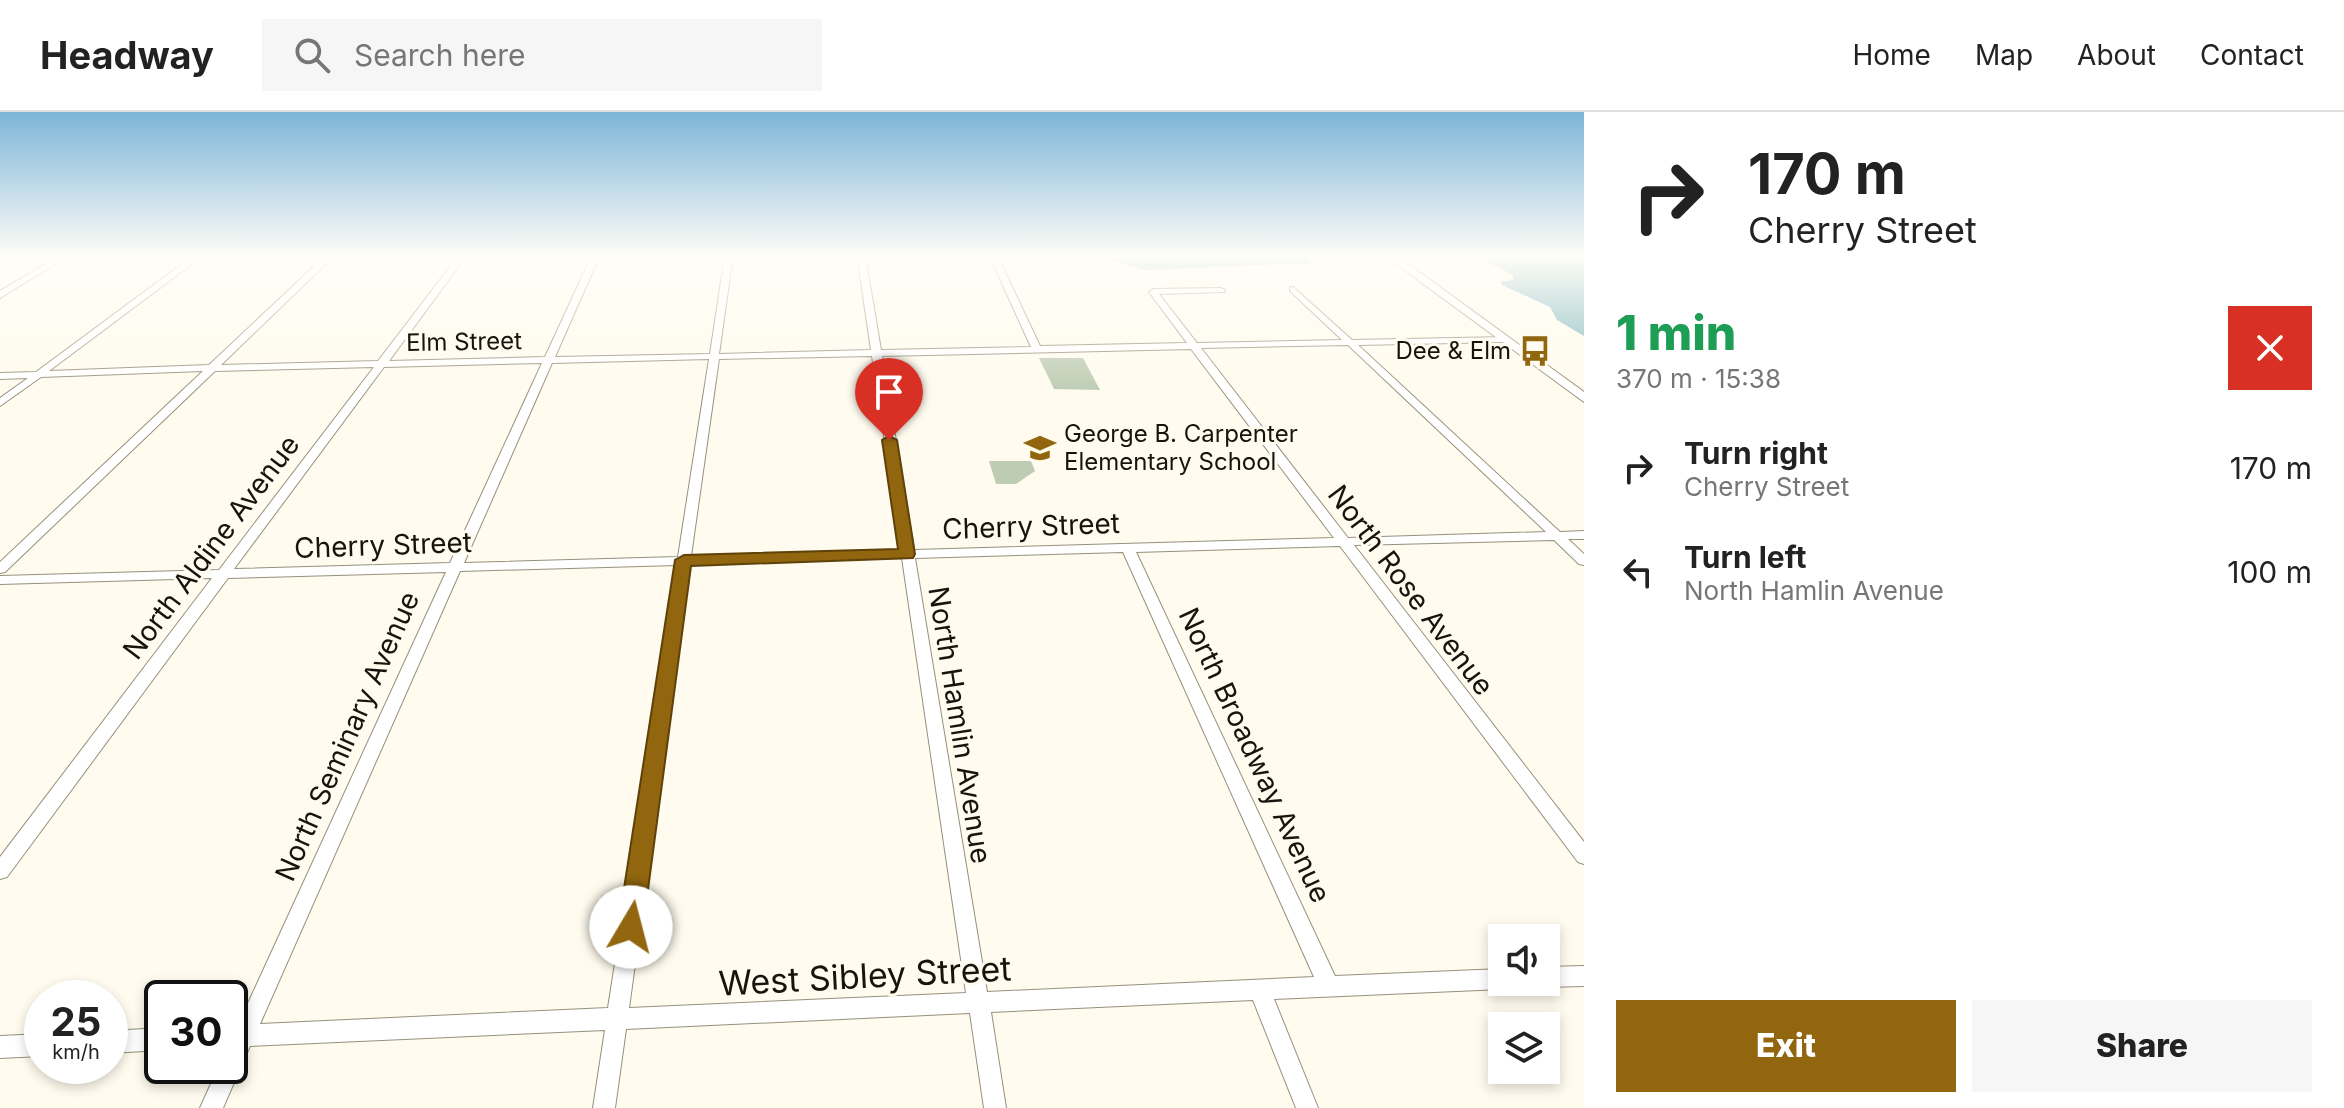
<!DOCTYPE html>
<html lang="en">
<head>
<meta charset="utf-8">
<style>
  body { margin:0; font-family:Inter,sans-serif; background:#f6f6f6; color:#222; height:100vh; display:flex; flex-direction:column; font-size:30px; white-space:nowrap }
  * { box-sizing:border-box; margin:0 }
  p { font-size:26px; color:#767676 }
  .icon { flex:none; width:44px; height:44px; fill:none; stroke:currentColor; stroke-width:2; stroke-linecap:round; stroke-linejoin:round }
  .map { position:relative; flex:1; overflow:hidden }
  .details { display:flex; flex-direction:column; background:#fff; width:760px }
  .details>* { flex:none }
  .banner { background:#fff; color:#222; overflow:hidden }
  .buttons { position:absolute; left:1488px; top:812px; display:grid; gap:16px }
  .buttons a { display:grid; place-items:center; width:72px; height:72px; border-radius:0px; background:#fff; box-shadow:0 4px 12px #0003; font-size:40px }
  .speed { position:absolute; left:24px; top:868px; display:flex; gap:16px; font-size:40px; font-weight:700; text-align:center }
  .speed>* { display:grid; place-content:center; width:104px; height:104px; border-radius:50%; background:#fff; box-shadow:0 4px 12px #0003; line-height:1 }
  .speed small { font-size:20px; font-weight:400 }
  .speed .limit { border:4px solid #111; border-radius:12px; background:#fff; color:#111 }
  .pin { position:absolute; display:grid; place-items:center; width:68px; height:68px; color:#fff; margin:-82px -34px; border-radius:50% 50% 50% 0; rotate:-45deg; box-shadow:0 0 8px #0007 }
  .pin .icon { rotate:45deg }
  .me { position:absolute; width:88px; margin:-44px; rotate:8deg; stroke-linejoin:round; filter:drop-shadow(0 0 6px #0008) }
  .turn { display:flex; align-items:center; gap:28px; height:168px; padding:0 32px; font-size:36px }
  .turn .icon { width:104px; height:104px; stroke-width:2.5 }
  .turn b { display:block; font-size:56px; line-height:68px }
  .round { display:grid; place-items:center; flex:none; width:84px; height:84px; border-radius:0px; background:#f6f6f6 }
  .overview { display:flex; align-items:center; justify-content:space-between; height:136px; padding:0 32px }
  h1 { font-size:48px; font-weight:800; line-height:60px; color:#1e9e55 }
  .action { display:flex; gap:16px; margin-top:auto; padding:16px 32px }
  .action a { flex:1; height:92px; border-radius:0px; background:#91660f; color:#fff; font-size:32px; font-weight:800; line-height:92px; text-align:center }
  .action a+a { background:#f6f6f6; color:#222 }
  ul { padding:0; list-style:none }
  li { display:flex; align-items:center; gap:24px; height:104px; padding:0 32px }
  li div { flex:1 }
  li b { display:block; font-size:30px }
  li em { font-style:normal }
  header { display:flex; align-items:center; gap:48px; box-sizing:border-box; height:112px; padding:0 40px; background:#fff; border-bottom:2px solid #e0e0e0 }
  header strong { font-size:38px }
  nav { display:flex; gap:44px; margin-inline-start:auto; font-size:28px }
  .search { width:560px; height:72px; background:#f6f6f6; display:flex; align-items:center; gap:20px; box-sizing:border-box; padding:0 28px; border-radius:0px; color:#767676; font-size:30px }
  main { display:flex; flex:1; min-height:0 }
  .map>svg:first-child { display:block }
  .green { fill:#beccb3 }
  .water { fill:#7eb6be }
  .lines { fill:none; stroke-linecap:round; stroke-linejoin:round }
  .minor-casing { stroke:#96907c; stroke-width:2 }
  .secondary-casing { stroke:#96907c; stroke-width:2 }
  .minor { fill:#fff; fill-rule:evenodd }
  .secondary { fill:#fff; fill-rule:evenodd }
  .route { fill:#91660f; stroke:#5e420a; stroke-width:2 }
  .labels { text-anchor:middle; stroke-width:6; stroke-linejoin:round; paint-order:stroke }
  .far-street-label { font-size:24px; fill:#16140d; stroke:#fffbee }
  .far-poi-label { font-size:24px; fill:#16140d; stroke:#fffbee; text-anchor:end }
  .street-label { font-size:28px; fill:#16140d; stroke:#fffbee }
  .near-street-label { font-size:34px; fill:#16140d; stroke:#fffbee }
</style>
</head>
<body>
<header>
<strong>Headway</strong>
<div class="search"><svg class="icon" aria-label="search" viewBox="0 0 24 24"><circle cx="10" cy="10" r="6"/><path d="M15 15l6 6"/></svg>Search here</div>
<nav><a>Home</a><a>Map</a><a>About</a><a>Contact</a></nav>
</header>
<main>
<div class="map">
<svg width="1584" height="996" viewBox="0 0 1584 996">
  <rect width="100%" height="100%" fill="#fffbee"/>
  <g class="green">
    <polygon points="1039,246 1083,246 1100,278 1054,277"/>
    <polygon points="989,349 1031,349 1035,359 1016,372 996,372"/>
  </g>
  <g class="water">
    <polygon points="1114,143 1306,143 1310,151 1145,158 1114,149"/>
    <polygon points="1474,143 1584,143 1584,224 1557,208 1550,195 1502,173 1501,170 1513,168 1513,163"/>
  </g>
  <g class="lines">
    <defs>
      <g id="minor">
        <polygon points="60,143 70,143 0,186 0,179"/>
        <path d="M194,143H204L49,259L209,253L326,143H335L221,253L378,249L459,143H467L389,249L545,245L592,143H600L555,245L710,242L725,143H733L719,242L871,238L857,143H865L881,238L1031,235L989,143H997L1040,234L1187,231L1149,180L1153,177L1221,176L1225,178L1224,180L1159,182L1197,231L1342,228L1290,179V175H1293L1352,228L1507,225L1509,227L1504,230L1358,233L1560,420L1584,419V427H1568L1584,442V453L1579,452L1554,428L1354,433L1584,730V752L1578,750L1340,434L1136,440L1335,864L1502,857V870H1511L1509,874L1502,877L1274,887L1318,996H1296L1253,888L991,900L1006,996H984L970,901L626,917L615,996H593L605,918L250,934L223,996H200L219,954H230V913H238L446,460L228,466L7,765L0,767V745L212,466L0,472V464L219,458L374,255L215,259L5,460L0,461V450L203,259L41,265L0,294V286L28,266L0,267V261L36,260ZM1348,233L1546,420L1348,426L1201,236ZM1191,237L1334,426L914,438L882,244ZM872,244L901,438L691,444L719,247ZM709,247L678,445L464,451L552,251ZM542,251L450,451L234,457L384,255ZM1123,440L1314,865L987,880L915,446ZM902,446L966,881L629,896L690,453ZM677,453L608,896L260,912L460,459Z"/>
        <polygon points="1584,854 1584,874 1546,875 1538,870 1546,870 1546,855"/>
        <polygon points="162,916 162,938 110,941 110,919"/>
        <polygon points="42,922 42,944 0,946 0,924"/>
      </g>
      <polygon id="secondary" points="1384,143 1396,143 1584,280 1584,290"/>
    </defs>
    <use href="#minor" class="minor-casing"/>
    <use href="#secondary" class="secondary-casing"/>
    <use href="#minor" class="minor"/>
    <use href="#secondary" class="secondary"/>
  </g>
  <linearGradient id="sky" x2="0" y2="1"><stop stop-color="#7db5d7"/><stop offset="0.51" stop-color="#fffdf7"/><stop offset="1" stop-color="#fffdf7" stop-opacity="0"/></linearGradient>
  <rect width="1584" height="283" fill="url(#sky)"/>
  <polygon class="route" points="889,324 897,328 915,442 913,446 691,454 643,815 640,823 631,827 622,823 618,815 675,448 684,443 898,437 882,328"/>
  <defs>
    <symbol id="bus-bare" viewBox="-9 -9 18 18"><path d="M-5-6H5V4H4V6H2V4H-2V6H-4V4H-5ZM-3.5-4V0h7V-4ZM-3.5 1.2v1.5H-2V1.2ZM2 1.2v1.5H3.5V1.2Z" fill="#91660f" stroke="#fffbee" stroke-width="2.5" paint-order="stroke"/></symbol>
    <symbol id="school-bare" viewBox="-9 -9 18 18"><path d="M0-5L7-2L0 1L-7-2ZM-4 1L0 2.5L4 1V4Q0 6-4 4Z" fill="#91660f" stroke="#fffbee" stroke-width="2.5" paint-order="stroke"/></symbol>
  </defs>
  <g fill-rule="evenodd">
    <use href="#bus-bare" x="1513" y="217" width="44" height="44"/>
    <use href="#school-bare" x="1018" y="314" width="44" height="44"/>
  </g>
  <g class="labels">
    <g class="far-street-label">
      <text transform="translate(464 230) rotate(-1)" y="8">Elm Street</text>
    </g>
    <g class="far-poi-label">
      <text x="1511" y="247">Dee &amp; Elm</text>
      <text x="1064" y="330" text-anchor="start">George B. Carpenter<tspan x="1064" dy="28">Elementary School</tspan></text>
    </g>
    <g class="street-label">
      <text transform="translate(1031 414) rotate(-2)" y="10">Cherry Street</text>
      <text transform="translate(383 433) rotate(-2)" y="10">Cherry Street</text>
      <text transform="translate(211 435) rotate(-53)" y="10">North Aldine Avenue</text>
      <text transform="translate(1411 478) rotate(53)" y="10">North Rose Avenue</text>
      <text transform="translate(960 613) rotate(81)" y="10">North Hamlin Avenue</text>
      <text transform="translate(347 624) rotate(-66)" y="10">North Seminary Avenue</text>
      <text transform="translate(1255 643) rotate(65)" y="10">North Broadway Avenue</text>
    </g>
    <g class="near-street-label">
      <text transform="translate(865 864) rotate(-3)" y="12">West Sibley Street</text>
    </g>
  </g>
</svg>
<div class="buttons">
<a><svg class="icon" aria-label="sound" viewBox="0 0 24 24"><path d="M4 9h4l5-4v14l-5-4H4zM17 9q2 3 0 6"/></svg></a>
<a><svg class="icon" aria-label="layers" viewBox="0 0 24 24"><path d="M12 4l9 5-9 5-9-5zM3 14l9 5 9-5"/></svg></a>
</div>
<div class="speed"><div>25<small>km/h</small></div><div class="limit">30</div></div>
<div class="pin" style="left:889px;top:328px;background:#d93025"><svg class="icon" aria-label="arrive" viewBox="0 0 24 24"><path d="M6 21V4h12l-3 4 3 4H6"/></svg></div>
<svg class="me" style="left:631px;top:815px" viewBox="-20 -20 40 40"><circle r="19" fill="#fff"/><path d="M0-13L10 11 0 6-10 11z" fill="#91660f"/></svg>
</div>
<section class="details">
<div class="banner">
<div class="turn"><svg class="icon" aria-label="right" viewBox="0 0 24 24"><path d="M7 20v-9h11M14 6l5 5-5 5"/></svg><div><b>170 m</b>Cherry Street</div></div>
</div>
<div class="overview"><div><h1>1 min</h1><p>370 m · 15:38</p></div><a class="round" style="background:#d93025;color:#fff"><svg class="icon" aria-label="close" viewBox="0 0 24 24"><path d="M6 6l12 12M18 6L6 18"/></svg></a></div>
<ul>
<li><svg class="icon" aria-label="right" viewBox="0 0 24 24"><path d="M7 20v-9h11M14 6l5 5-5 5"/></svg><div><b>Turn right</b><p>Cherry Street</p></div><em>170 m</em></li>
<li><svg class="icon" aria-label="left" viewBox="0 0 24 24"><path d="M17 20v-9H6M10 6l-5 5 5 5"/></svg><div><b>Turn left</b><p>North Hamlin Avenue</p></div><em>100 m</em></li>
</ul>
<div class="action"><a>Exit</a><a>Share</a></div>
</section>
</main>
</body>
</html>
